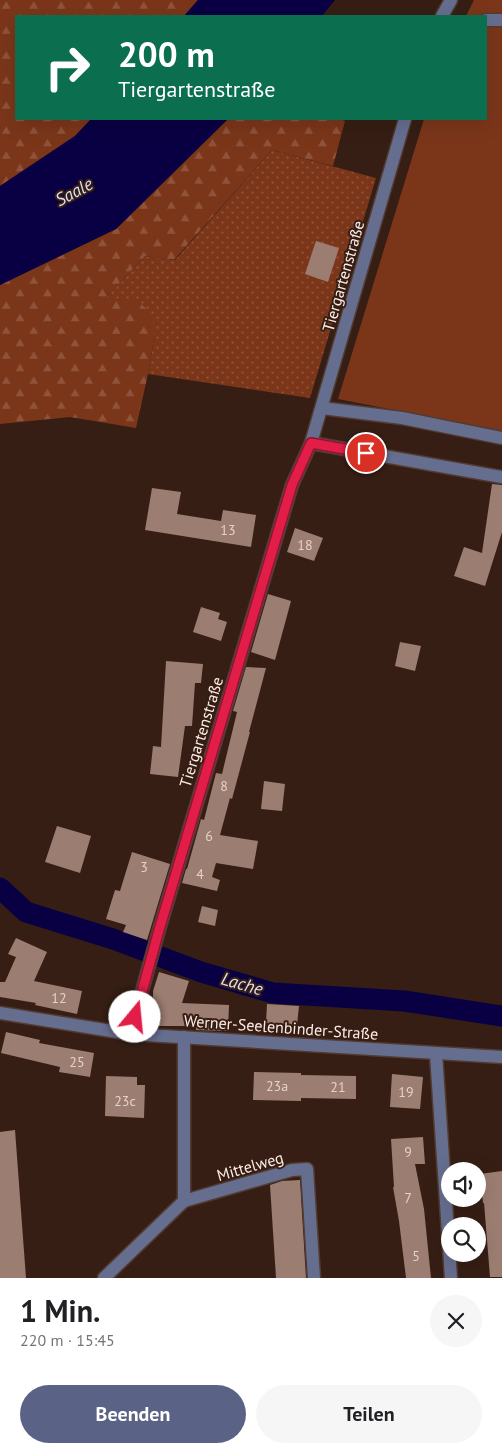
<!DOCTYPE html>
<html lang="de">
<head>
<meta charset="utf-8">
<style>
  body { margin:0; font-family:"PT Sans",sans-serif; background:#f6f6f6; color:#202124; height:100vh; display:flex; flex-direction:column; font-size:19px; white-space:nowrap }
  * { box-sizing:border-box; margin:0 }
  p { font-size:16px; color:#757577 }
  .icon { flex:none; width:28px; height:28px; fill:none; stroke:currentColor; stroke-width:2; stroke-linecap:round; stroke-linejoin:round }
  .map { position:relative; height:1278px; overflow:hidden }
  .sheet { display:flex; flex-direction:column; background:#fff; flex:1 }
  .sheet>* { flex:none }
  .hud { position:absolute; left:15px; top:15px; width:472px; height:105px; border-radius:0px; box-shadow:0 5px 20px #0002; background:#0b6e4f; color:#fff; overflow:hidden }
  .tools { position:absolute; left:441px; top:1162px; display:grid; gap:10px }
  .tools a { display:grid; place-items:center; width:45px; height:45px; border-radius:50%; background:#fff; box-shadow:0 5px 20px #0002; font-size:25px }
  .pin { position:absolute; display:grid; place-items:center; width:42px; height:42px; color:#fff; margin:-21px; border:2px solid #fff; border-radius:50%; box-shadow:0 1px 5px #0007 }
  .me { position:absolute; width:55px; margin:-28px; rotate:17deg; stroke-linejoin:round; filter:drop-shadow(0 0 4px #0008) }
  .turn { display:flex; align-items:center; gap:18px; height:105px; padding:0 20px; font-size:22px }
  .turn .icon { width:65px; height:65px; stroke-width:2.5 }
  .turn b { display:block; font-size:35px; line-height:42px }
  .round { display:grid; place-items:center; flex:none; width:52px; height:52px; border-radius:26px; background:#f6f6f6 }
  .overview { display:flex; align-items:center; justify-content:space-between; height:85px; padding:0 20px }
  h1 { font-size:30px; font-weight:700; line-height:38px }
  .button { display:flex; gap:10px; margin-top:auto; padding:10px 20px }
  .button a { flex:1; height:58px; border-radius:30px; background:#5a6286; color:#fff; font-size:20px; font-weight:700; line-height:58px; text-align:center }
  .button a+a { background:#f6f6f6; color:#202124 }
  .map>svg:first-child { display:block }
  .grass { fill:url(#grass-dots) }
  .forest { fill:url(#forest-firs) }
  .garden { fill:#7b361a }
  .water { fill:#090043 }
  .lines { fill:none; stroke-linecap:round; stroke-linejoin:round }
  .canal { stroke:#090043; stroke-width:21 }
  .building { fill:#9c7d72 }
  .minor-casing { stroke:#523b31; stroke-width:15 }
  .minor { stroke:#666e90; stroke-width:12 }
  .route-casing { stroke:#92132f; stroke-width:12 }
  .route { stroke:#e11d48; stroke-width:9 }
  .labels { text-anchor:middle; stroke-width:4; stroke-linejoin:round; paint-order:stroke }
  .number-label { font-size:14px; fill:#e5d0c8 }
  .street-label { font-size:16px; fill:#fdece5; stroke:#361e14 }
  .water-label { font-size:18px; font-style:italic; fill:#dadff5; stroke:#361e14 }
</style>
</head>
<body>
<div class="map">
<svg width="502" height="1278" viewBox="0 0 502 1278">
  <defs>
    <pattern id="grass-dots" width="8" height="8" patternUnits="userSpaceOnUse" patternTransform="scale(1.25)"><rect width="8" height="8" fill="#7b361a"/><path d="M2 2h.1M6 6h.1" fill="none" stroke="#8f533b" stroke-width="1.8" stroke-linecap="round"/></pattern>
    <pattern id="forest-firs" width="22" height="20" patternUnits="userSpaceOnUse" patternTransform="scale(1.25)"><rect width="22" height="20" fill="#7b361a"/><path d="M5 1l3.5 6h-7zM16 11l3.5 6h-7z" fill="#8f533b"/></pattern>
  </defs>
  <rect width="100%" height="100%" fill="#361e14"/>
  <polygon class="grass" points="272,150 376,178 310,398 148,374 154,338 106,297 145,256 175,260"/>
  <g class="forest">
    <polygon points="0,0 198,0 184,16 16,16 16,119 91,119 75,136 0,186"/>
    <polygon points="228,119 340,119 345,121 333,166 272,150 174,260 145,256 106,297 139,302 153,315 154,338 148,374 136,428 70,417 0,424 0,285 116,229"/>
  </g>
  <polygon class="garden" points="474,0 502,0 502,431 338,399 424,119 486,119 486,16 466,16"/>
  <g class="water">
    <polygon points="198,0 335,0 322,16 184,16"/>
    <polygon points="91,119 228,119 116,229 0,285 0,186 75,136"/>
  </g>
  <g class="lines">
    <polyline class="canal" points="0,888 26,912 113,939 201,972 273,993 404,1001 502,1016"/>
  </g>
  <g class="building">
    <polygon points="316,241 339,248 328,282 305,274"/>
    <polygon points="492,484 502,485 502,532 485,586 454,576 464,547 482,553"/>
    <polygon points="152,488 181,492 177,514 221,521 223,510 256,515 251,547 145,530"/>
    <polygon points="295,528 323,538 314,561 287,552"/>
    <polygon points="268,594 291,601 275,660 251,652"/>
    <polygon points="201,607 220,613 218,619 227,622 221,641 193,632"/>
    <polygon points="400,642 421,646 415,671 395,666"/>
    <polygon points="166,661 203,664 201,683 195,683 192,726 185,726 178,777 150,774 153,746 161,747"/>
    <polygon points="246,667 266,668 249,732 250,732 232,799 230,798 220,835 258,841 253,869 216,863 212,877 220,880 217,891 182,883 186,869 187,869 201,819 204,820 216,773 222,774 237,712 233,711"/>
    <polygon points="264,781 285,784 282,811 261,809"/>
    <polygon points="57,826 91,836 80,873 45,862"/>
    <polygon points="132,852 170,864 147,940 123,932 126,925 106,919 115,890 120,891"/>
    <polygon points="202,906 218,910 215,926 198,922"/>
    <polygon points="16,938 47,952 34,981 82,991 77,1014 35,1005 36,1003 0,997 0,982 5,982 16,957 8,954"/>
    <polygon points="159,972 189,981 182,1003 229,1005 228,1031 196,1030 196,1026 153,1026 153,991"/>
    <polygon points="267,1004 299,1006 297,1025 266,1023"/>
    <polygon points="6,1032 40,1040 39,1043 94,1053 90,1077 59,1072 60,1067 1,1053"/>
    <polygon points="254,1072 301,1073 301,1075 356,1076 356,1099 301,1098 301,1101 253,1100"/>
    <polygon points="392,1074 423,1077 420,1109 390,1107"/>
    <polygon points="106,1076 137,1077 137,1085 145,1085 144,1118 105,1116"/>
    <polygon points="15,1130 26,1278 0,1278 0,1132"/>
    <polygon points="423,1137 425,1164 415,1164 424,1209 431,1278 406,1278 399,1221 393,1187 394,1187 391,1139"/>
    <polygon points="502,1171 502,1277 490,1277 484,1203 483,1203 480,1174"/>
    <polygon points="300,1180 306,1278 276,1278 270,1185 282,1181"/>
  </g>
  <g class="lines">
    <defs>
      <g id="minor">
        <polyline points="442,16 451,0"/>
        <polyline points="486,20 502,20"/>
        <polyline points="322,408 402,418 502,438"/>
        <polyline points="311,443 502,477"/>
        <polyline points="0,1013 130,1034 502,1057"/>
        <polyline points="130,1034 159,930 292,485 311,443 405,119"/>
        <polyline points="436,1054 451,1278"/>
        <polyline points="184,1201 292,1170 307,1169 314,1278"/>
        <polyline points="104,1278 184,1201 184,1037"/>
      </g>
    </defs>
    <use href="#minor" class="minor-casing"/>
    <use href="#minor" class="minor"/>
  </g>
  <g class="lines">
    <defs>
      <polyline id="route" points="135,1017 159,930 292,485 311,443 366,453"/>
    </defs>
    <use href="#route" class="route-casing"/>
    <use href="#route" class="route"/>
  </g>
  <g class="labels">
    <g class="number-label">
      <text x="228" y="535">13</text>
      <text x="305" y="550">18</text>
      <text x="224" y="791">8</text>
      <text x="209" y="841">6</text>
      <text x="144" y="872">3</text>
      <text x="200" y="879">4</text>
      <text x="59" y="1003">12</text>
      <text x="77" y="1067">25</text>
      <text x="277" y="1091">23a</text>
      <text x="338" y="1092">21</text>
      <text x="406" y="1097">19</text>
      <text x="125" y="1106">23c</text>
      <text x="408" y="1157">9</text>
      <text x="408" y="1203">7</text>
      <text x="416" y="1261">5</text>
    </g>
    <g class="street-label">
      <text transform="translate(343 276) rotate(-74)" y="6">Tiergartenstraße</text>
      <text transform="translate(201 732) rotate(-73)" y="6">Tiergartenstraße</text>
      <text transform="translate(281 1027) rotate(4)" y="6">Werner-Seelenbinder-Straße</text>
      <text transform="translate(250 1166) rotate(-16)" y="6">Mittelweg</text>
    </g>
    <g class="water-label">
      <text transform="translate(74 192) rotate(-28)" y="6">Saale</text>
      <text transform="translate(242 984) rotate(16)" y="6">Lache</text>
    </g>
  </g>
</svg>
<div class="tools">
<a><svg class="icon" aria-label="sound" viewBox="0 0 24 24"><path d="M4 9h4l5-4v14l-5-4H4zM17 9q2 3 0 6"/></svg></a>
<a><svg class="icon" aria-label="search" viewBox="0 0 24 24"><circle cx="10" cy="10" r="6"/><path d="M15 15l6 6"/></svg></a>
</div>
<div class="pin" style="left:366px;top:453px;background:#d93025"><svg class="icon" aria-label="arrive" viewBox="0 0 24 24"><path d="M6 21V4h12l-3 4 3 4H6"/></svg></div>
<svg class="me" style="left:135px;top:1017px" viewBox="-20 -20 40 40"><circle r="19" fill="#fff"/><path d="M0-13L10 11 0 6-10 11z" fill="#e11d48"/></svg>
<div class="hud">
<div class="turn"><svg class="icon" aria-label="right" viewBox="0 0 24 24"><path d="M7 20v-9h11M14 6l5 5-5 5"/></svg><div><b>200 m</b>Tiergartenstraße</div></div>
</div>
</div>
<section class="sheet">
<div class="overview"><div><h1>1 Min.</h1><p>220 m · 15:45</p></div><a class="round"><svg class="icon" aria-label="close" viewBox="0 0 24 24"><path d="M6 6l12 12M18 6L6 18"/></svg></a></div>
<div class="button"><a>Beenden</a><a>Teilen</a></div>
</section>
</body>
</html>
